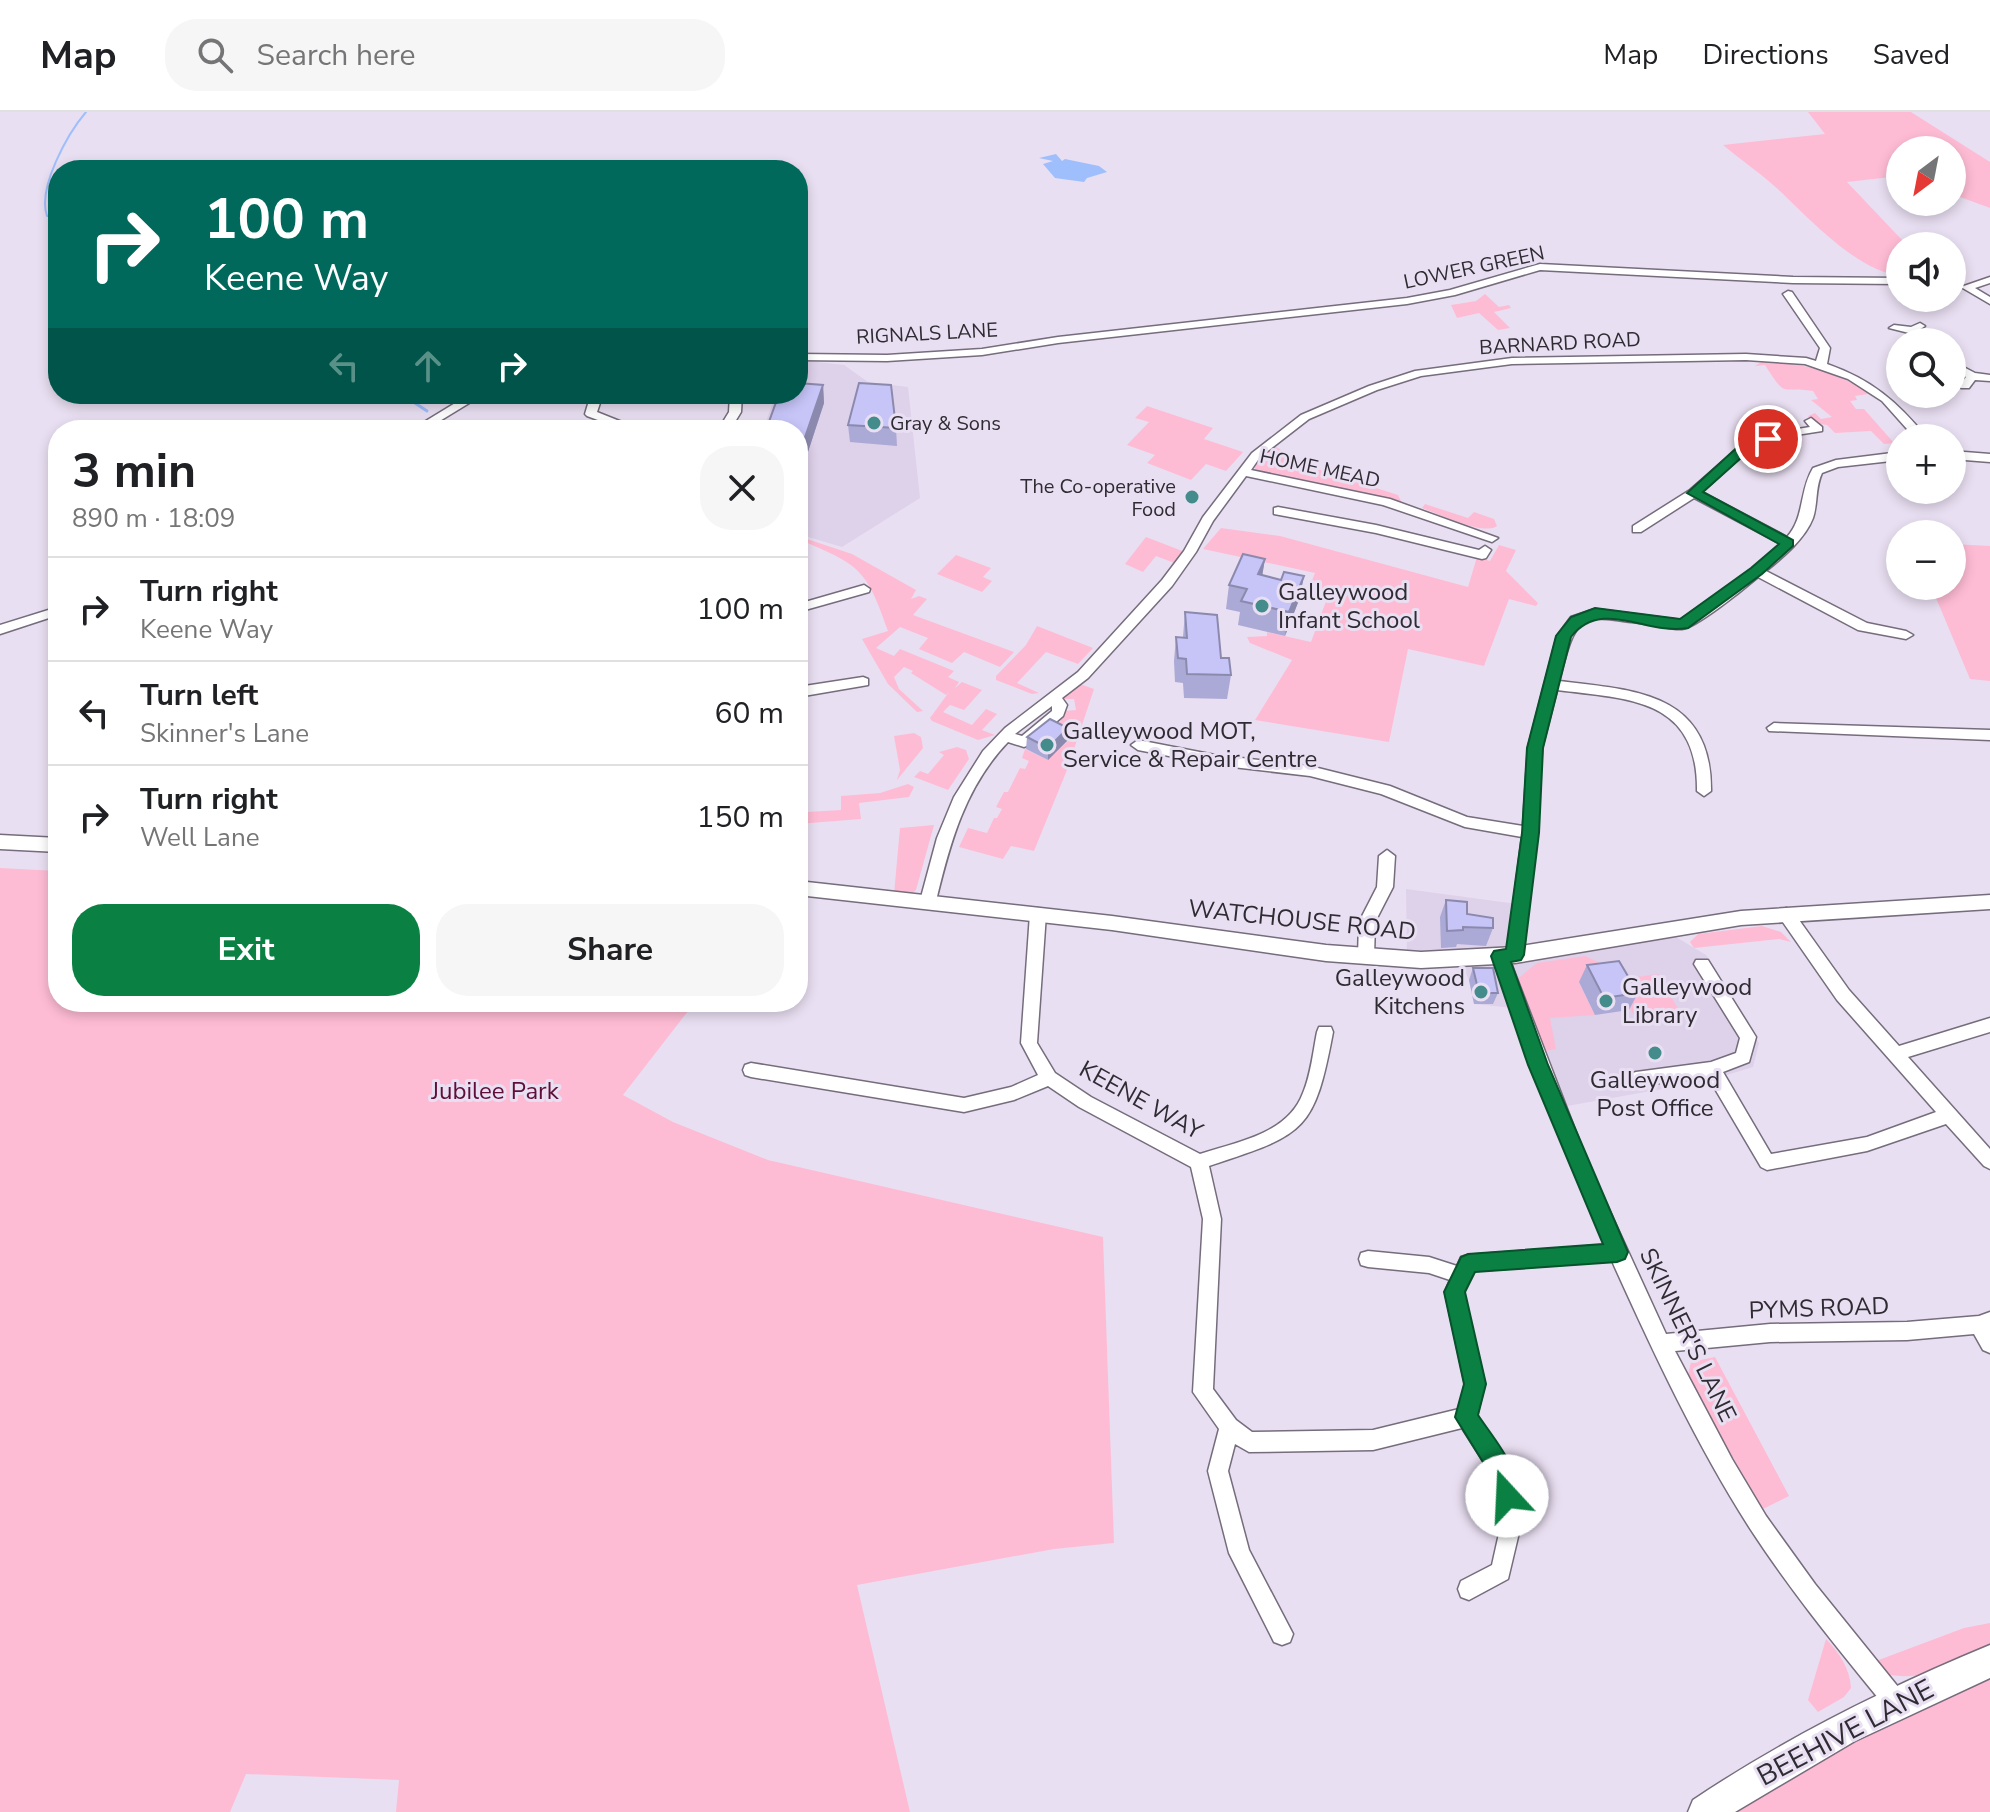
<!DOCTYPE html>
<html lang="en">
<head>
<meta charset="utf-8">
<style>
  body { margin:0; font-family:"Nunito Sans",sans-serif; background:#f6f6f6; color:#202124; height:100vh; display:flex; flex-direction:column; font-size:30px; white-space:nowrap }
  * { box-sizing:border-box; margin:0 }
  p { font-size:26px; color:#757577 }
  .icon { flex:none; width:44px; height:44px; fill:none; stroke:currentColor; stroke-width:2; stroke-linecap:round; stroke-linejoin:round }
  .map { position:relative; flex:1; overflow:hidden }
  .drawer { position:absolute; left:48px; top:308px; width:760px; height:592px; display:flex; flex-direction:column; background:#fff; border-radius:32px; box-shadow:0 4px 12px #0003 }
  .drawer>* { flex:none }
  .banner { position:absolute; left:48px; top:48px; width:760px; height:244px; border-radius:32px; box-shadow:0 4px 12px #0003; background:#00695c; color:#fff; overflow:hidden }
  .needle { width:52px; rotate:212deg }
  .controls { position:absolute; left:1886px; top:24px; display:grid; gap:16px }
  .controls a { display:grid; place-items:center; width:80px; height:80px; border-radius:50%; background:#fff; box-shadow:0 4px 12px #0003; font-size:40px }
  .pin { position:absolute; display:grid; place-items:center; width:68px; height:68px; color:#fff; margin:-34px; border:4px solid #fff; border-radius:50%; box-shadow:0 2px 8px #0007 }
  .me { position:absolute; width:88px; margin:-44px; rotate:340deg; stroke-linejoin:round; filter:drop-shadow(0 0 6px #0008) }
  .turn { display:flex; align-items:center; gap:28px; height:168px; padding:0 24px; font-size:36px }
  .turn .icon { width:104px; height:104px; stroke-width:2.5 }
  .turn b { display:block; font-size:56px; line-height:68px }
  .lanes { display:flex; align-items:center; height:76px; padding:0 24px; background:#0003; justify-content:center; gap:40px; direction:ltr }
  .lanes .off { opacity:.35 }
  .round { display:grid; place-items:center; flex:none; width:84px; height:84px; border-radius:32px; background:#f6f6f6 }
  .overview { display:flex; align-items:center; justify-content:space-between; height:136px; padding:0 24px }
  h1 { font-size:48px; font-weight:700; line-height:60px }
  .action { display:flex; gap:16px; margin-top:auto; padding:16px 24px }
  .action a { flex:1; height:92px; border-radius:32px; background:#0b8043; color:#fff; font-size:32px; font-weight:700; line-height:92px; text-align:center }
  .action a+a { background:#f6f6f6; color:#202124 }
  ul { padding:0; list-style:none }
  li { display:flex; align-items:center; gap:24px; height:104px; padding:0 24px; border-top:2px solid #e0e0e0 }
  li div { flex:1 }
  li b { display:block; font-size:30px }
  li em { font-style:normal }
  header { display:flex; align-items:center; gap:48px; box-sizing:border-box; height:112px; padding:0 40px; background:#fff; border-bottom:2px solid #e0e0e0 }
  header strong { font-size:38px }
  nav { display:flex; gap:44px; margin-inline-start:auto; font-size:28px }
  .search { width:560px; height:72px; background:#f6f6f6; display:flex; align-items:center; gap:20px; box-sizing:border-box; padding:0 28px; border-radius:32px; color:#757577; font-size:30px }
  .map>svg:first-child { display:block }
  .built { fill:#ded1ea }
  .green { fill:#febcd4 }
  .water { fill:#9fbffc }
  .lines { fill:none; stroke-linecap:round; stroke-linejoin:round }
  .stream-far1 { stroke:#9fbffc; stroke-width:2 }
  .stream { stroke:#9fbffc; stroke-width:3 }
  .minor-casing { stroke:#756c7c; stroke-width:3 }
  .tertiary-casing { stroke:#756c7c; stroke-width:3 }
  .secondary-casing { stroke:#756c7c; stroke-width:3 }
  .minor { fill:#fff; fill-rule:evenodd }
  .tertiary { fill:#fff; fill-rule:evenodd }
  .secondary { fill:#fff; fill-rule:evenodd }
  .wall { fill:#aba9d5 }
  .shaded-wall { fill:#8b8aae }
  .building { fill:#c7c5f8; stroke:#8b8aae; stroke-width:2 }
  .route { fill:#0b8043; stroke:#07532c; stroke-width:2 }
  .poi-dot { fill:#448c8b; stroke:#e9dff2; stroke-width:3 }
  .labels { text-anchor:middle; stroke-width:6; stroke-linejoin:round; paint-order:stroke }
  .far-street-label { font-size:20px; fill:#2f2b32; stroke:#e9dff2 }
  .far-poi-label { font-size:20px; fill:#2f2b32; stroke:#e9dff2; text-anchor:start }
  .poi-label { font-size:24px; fill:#2f2b32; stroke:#e9dff2; text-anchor:start }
  .street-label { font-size:24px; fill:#2f2b32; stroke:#e9dff2 }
  .park-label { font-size:24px; fill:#5e0e37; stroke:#e9dff2 }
  .near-street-label { font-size:28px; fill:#2f2b32; stroke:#e9dff2 }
</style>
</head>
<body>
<header>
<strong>Map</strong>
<div class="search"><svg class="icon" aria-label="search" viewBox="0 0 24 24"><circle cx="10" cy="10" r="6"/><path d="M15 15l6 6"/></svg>Search here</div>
<nav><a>Map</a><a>Directions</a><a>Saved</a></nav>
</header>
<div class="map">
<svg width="1990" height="1700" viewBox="0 0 1990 1700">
  <rect width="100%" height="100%" fill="#e9dff2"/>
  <g class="built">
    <polygon points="798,248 844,253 868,270 908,275 920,386 842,435 798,422 798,318 763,318 776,282 798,282"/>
    <polygon points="1406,777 1531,794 1520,846 1676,825 1706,843 1759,931 1753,955 1707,969 1567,994 1524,897 1474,892 1469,868 1456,841 1407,840"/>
  </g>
  <g class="green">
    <path d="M1808,0H1911L1990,50V96L1952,82V38H1900V64L1847,70L1902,128L1914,134H1900V163C1861,162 1808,106 1781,80C1763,63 1742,49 1723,33L1825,22Z"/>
    <polygon points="1485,182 1499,195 1509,193 1511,196 1494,200 1510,216 1498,218 1479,201 1457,206 1451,193 1476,189"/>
    <path d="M1763,249C1804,252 1844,260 1876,288L1868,282L1855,284L1857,288L1850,289L1856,297H1864L1894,331L1884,332L1871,319L1835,321L1827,313L1813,311L1808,304L1815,301L1821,307L1832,305L1811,288L1818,287L1813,279C1779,274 1787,287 1765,253L1755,254Z"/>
    <polygon points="1147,294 1213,316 1204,327 1243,340 1226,359 1206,352 1191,368 1147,351 1155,343 1127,333 1149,310 1135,306"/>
    <polygon points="1270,332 1320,358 1398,383 1402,391 1258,361 1252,352"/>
    <path d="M1425,392L1468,406L1474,400L1494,407L1497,414C1483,424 1439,402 1422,396Z"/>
    <polygon points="1221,416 1280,424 1468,475 1477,445 1490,449 1499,433 1516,438 1506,459 1538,491 1536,494 1509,487 1484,554 1408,537 1389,630 1255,608 1292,548 1250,531 1247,525 1267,524 1267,520 1311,530 1329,481 1309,476 1315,461 1203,437"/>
    <path d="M798,424L852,442L916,478L911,487L919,484L927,487L913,503L1014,540L1000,555L964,540L952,551L919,537L928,526L900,515L876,536L894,544L900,537L954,559L948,565L959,570L955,576L962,570L982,578L964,598L950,593L943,600L972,613L986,597L997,602L982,618L995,623L978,628L932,609L930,606L949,580L946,583L911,561L913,559L904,555L894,565L899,577L923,599L917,600L888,572L862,527L888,519C866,455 859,453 798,427Z"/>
    <polygon points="1146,425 1185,440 1177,452 1156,444 1143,460 1125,452"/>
    <polygon points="1952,432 1990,434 1990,569 1970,567 1931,474 1952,474"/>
    <polygon points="956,443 991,456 983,465 992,469 982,480 937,462"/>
    <polygon points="1037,514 1093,536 1078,552 1046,540 1017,571 1039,581 1032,582 996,568 996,564 1026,533"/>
    <polygon points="1077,571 1094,577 1067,658 1034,739 1011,734 1003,747 959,735 968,716 987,721 994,706 997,706 1002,697 996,695 1004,680 1008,680 1020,656 1025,657 1029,649 1022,646 1025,637 1048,648 1068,629 1069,618 1059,613 1064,599 1076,598 1074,587 1064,587 1064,583"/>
    <polygon points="914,621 921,625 923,636 897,668 900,658 894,624"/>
    <polygon points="957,635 966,638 969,647 948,678 914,665 920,659 928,662 944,643 939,640"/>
    <polygon points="908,672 914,675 909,685 859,691 861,707 798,712 798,690 799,694 805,694 807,700 841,698 841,684 880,681"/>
    <polygon points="934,713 916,778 911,782 894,782 900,716"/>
    <polygon points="0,756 58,759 58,890 695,890 623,983 673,1010 768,1048 1103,1125 1114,1431 1054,1437 857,1473 910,1700 396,1700 399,1668 246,1662 230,1700 0,1700"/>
    <polygon points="1762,814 1781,820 1791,830 1779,827 1694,836 1690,830 1698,822"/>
    <polygon points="1585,844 1598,850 1607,866 1579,871 1595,903 1550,906 1556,937 1546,939 1541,935 1516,868 1537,851"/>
    <polygon points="1658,862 1680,900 1636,907 1615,868"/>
    <polygon points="1715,1245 1789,1384 1763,1397 1687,1267 1691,1250"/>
    <path d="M1990,1511V1539C1958,1554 1921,1570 1885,1562L1876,1549L1964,1516Z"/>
    <path d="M1826,1527C1839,1540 1850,1557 1851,1576L1844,1585L1818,1600L1808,1588Z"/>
    <polygon points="1990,1562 1990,1700 1732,1700 1823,1642"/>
  </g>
  <polygon class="water" points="1056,42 1062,49 1065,47 1099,54 1107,60 1087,66 1084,70 1055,66 1043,52 1053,49 1039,46"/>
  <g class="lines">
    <g class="stream-far1">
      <path d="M58,104H47C37,76 68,21 86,0"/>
      <polyline points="402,282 409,287"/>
    </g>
    <polyline class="stream" points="406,285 427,299"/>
    <defs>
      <g id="minor">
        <polygon points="1540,152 1793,165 1900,166 1900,172 1793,171 1540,158 1455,183 1407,192 1058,231 982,243 887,249 798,248 798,242 887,243 982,237 1058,225 1407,186 1450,178"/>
        <polygon points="1990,165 1990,171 1975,176 1990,185 1990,192 1961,175"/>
        <path d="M1788,179L1792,180L1830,236L1827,252C1872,268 1897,289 1927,326H1915L1882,289L1848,267L1805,252L1746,248L1512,252L1421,264L1377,278L1309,307L1260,345L1251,358L1390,387L1498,426L1492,430L1383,393L1246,364L1213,409L1196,440L1172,474L1088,566L1062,586L1067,593L1063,604L1029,633L1024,635L1008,630C965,675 950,731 936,789L933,793H923L920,789L937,726L954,685L983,639L1005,616L1078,560L1162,468L1184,439L1203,405L1252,341L1301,303L1369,274L1415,259L1512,246L1746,242L1806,246L1816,249L1820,236L1783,182ZM1052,594V599L1022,624L1015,622Z"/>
        <polygon points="1920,211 1925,214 1913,222 1889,216 1894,213 1911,215"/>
        <polygon points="1952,249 1975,261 1990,263 1990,269 1975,268 1969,276 1961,276 1959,274 1966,265 1952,257"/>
        <polygon points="470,282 484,282 425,318 411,318"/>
        <polygon points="591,282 603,282 597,300 642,318 625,318 587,304 585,302"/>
        <polygon points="730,282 742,282 741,300 730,318 718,318 729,300"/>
        <path d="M1811,306L1822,315V319L1790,324L1751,336L1702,380L1787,425C1805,405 1799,379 1813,356L1836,348L1900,340V348L1838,355L1822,361C1815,376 1818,391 1813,406C1805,427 1783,445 1766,459L1867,511L1906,519L1913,523L1906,527L1858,518L1758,465C1745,476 1696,516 1682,517C1673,518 1661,514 1652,513C1580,503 1578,495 1559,569C1636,578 1712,581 1711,679L1704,684L1697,679C1698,586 1629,587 1557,578L1542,636L1537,721L1523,843L1521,847L1515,849L1509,846L1589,1054L1666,1222L1770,1212L1907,1210L1979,1204L1990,1200V1241L1983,1238L1974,1222L1907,1228L1770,1230L1675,1239L1732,1347L1766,1404L1815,1472L1903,1581L1906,1589L1903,1597L1895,1600L1887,1597C1840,1539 1792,1481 1751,1418C1697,1334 1653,1240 1612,1149L1474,1159L1463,1180L1485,1272L1477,1303L1508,1352L1522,1408L1508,1467L1469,1488L1461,1485L1458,1477L1461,1469L1492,1453L1502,1408L1492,1363L1462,1316L1373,1338L1249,1340L1235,1332L1228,1359L1249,1438L1293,1522L1290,1530L1282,1533L1274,1530L1229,1441L1208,1359L1219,1317L1193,1280L1203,1107L1191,1055L1079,995L1048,974L1014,988L964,1000L751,965L745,963L743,958L745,953L751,951L964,986L1011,975L1038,963L1021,931L1030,802L1038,796L1046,802L1037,931L1055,961L1091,985L1200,1042C1237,1030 1288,1022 1303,981C1311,962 1313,940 1317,920L1319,915H1331L1333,920C1314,1022 1304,1022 1209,1054L1221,1107L1213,1277L1236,1308L1252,1320L1373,1318L1459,1297L1465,1272L1445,1180L1450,1168L1429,1161L1368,1155L1361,1153L1359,1147L1361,1141L1368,1139L1429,1145L1457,1154L1461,1145L1468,1143L1605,1133L1550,1002L1492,844L1494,840L1500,838L1507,842L1522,725L1465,715L1381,682L1310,664L1215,653L1138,638L1131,633L1138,628L1215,643L1310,654L1390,674L1467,705L1523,714L1528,636L1557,524L1571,505L1595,497L1680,508L1747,462L1781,432L1694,386L1641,420H1633V414L1690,378L1743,332L1785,319L1810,315L1805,309Z"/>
        <polygon points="1952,339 1990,342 1990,350 1952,347"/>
        <polygon points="1278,395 1376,413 1479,438 1485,434 1491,438 1486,446 1482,447 1376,421 1274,402 1274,396"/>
        <polygon points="864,473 870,477 869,480 798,500 798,492"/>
        <polygon points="58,495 58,503 0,522 0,513"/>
        <polygon points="863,565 868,567 868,573 798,585 798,575"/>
        <polygon points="1774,611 1990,618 1990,628 1769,619 1767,616"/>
        <polygon points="1387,738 1395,744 1393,775 1375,810 1374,845 1372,849 1360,849 1358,845 1359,810 1377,775 1379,744"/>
        <polygon points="1786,796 1792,798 1849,878 1899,934 1990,906 1990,920 1908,945 1990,1037 1990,1057 1984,1054 1946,1012 1867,1039 1767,1058 1761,1055 1708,965 1636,974 1630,972 1628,967 1630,962 1636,960 1711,950 1736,941 1740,926 1694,852 1696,848 1708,848 1756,925 1749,950 1723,960 1771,1042 1867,1025 1936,1000 1837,888 1780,806 1778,802"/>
      </g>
      <g id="tertiary">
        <polygon points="0,723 58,726 58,740 0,737"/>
        <polygon points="798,769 1112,804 1326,833 1421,840 1515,835 1741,799 1990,783 1990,797 1741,813 1515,851 1421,856 1326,849 1112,818 798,783"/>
      </g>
      <path id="secondary" d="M1990,1533V1566L1855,1629L1735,1700H1688L1693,1688C1787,1625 1886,1576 1990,1533Z"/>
    </defs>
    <use href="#minor" class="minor-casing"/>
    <use href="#tertiary" class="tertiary-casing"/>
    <use href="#secondary" class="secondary-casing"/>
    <use href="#minor" class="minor"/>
    <use href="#tertiary" class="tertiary"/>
    <use href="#secondary" class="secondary"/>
  </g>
  <g class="wall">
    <polygon points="823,273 824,291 805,349 798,348 798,318"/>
    <polygon points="848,313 896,316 897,334 850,330"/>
    <polygon points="1265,447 1262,463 1281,468 1304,464 1299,488 1285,524 1238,513 1240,500 1226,497 1229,473"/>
    <polygon points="1185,500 1221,546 1231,563 1227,587 1184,586 1183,571 1175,570 1174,549 1176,525 1183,525"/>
    <polygon points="1027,625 1068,628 1048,648 1026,637"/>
    <polygon points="1446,788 1467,802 1493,816 1486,834 1457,832 1456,835 1441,836 1440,805"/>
    <polygon points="1587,853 1638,881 1629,898 1595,903 1579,870"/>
    <polygon points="1473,856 1498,881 1493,892 1474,892 1469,868"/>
  </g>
  <g class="shaded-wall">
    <polygon points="823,273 824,291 805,349 803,331"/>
    <polygon points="1265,447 1261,471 1258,462"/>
    <polygon points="1304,464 1299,488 1285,524 1289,500"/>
    <polygon points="1068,616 1068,628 1048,648 1048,636"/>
  </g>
  <g class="building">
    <polygon points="798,271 823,273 803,331 798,330 798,318 766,318 779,282 798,282"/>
    <polygon points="859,271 891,273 896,316 848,313"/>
    <polygon points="1243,442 1265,447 1258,462 1281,468 1284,460 1304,464 1289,500 1241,489 1247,477 1229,473"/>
    <polygon points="1185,500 1217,503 1221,546 1229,546 1231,563 1187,562 1186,547 1178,546 1176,525 1187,526"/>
    <polygon points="1050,607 1068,616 1048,636 1027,625"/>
    <polygon points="1446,788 1467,790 1467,802 1493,806 1493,816 1463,815 1463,818 1447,819"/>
    <polygon points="1619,849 1638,881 1604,886 1587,853"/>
    <polygon points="1473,856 1493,856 1498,881 1479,881"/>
  </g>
  <path class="route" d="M1768,323L1775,327L1773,330L1751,337L1703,380L1793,428V434L1762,462L1688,516C1647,524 1602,485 1571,525L1543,636L1539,721L1524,843L1521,848L1511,850L1548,953L1628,1140L1625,1147L1617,1150L1475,1160L1465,1180L1486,1272L1478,1303C1493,1326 1527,1363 1515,1392L1507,1395L1499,1392L1491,1363L1455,1305L1464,1272L1444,1180L1461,1145L1468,1142L1603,1132L1528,953L1491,844L1494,839L1506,837L1522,721L1527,636L1556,524L1571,505L1595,496L1680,507L1751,456L1779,432L1687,381L1742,331Z"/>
  <g class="poi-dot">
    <circle cx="874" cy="311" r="8"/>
    <circle cx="1192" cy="385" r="8"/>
    <circle cx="1262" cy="494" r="8"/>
    <circle cx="1047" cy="633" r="8"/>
    <circle cx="1481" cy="880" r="8"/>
    <circle cx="1606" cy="889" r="8"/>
    <circle cx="1655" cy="941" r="8"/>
  </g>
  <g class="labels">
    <g class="far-street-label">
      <text transform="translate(1474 155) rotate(-12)" y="7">LOWER GREEN</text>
      <text transform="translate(927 221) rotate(-3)" y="7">RIGNALS LANE</text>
      <text transform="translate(1560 231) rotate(-3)" y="7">BARNARD ROAD</text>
      <text transform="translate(1320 356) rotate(12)" y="7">HOME MEAD</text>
    </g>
    <g class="far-poi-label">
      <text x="890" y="318">Gray &amp; Sons</text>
      <text x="1176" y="381" text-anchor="end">The Co-operative<tspan x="1176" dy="23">Food</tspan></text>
    </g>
    <g class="poi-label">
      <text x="1278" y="488">Galleywood<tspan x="1278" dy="28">Infant School</tspan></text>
      <text x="1063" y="627">Galleywood MOT,<tspan x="1063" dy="28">Service &amp; Repair Centre</tspan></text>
      <text x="1465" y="874" text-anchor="end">Galleywood<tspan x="1465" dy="28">Kitchens</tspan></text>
      <text x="1622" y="883">Galleywood<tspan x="1622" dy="28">Library</tspan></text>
      <text x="1655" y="976" text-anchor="middle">Galleywood<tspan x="1655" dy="28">Post Office</tspan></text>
    </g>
    <g class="street-label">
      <text transform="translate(1302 808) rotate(6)" y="8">WATCHOUSE ROAD</text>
      <text transform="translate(1141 988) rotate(29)" y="8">KEENE WAY</text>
      <text transform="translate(1819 1196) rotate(-2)" y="8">PYMS ROAD</text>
      <text transform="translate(1688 1223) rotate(64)" y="8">SKINNER'S LANE</text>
    </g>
    <g class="park-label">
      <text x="495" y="987">Jubilee Park</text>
    </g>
    <g class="near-street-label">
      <text transform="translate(1845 1620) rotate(-28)" y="10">BEEHIVE LANE</text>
    </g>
  </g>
</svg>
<div class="controls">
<a><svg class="needle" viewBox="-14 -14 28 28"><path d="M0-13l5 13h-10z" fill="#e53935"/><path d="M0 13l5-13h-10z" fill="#757577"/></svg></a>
<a><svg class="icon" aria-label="sound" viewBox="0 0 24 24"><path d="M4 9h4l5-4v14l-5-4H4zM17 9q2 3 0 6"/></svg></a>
<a><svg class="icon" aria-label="search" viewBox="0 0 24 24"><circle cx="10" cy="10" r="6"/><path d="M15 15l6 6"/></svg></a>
<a>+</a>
<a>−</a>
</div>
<div class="pin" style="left:1768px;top:327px;background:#d93025"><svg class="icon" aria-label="arrive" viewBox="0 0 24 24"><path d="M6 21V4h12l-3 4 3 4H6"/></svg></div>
<svg class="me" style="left:1507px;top:1384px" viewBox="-20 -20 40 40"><circle r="19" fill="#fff"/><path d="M0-13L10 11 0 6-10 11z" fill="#0b8043"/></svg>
<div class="banner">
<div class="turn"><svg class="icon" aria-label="right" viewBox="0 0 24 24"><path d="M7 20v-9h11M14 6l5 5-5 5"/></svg><div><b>100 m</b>Keene Way</div></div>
<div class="lanes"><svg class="icon off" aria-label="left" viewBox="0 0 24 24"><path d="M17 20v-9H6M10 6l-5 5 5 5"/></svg><svg class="icon off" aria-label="ahead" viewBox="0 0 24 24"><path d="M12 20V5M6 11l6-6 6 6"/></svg><svg class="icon" aria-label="right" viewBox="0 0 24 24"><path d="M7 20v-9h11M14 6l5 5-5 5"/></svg></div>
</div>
<section class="drawer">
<div class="overview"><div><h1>3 min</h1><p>890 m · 18:09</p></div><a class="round"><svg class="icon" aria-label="close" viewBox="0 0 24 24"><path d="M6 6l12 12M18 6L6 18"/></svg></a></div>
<ul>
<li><svg class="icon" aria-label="right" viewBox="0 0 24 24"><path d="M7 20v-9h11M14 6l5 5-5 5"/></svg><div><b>Turn right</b><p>Keene Way</p></div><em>100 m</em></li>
<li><svg class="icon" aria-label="left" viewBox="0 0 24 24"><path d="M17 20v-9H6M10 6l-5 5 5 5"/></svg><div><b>Turn left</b><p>Skinner's Lane</p></div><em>60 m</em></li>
<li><svg class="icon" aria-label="right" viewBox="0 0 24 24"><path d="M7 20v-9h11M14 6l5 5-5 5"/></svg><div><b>Turn right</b><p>Well Lane</p></div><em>150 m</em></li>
</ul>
<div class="action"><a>Exit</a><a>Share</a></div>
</section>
</div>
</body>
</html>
